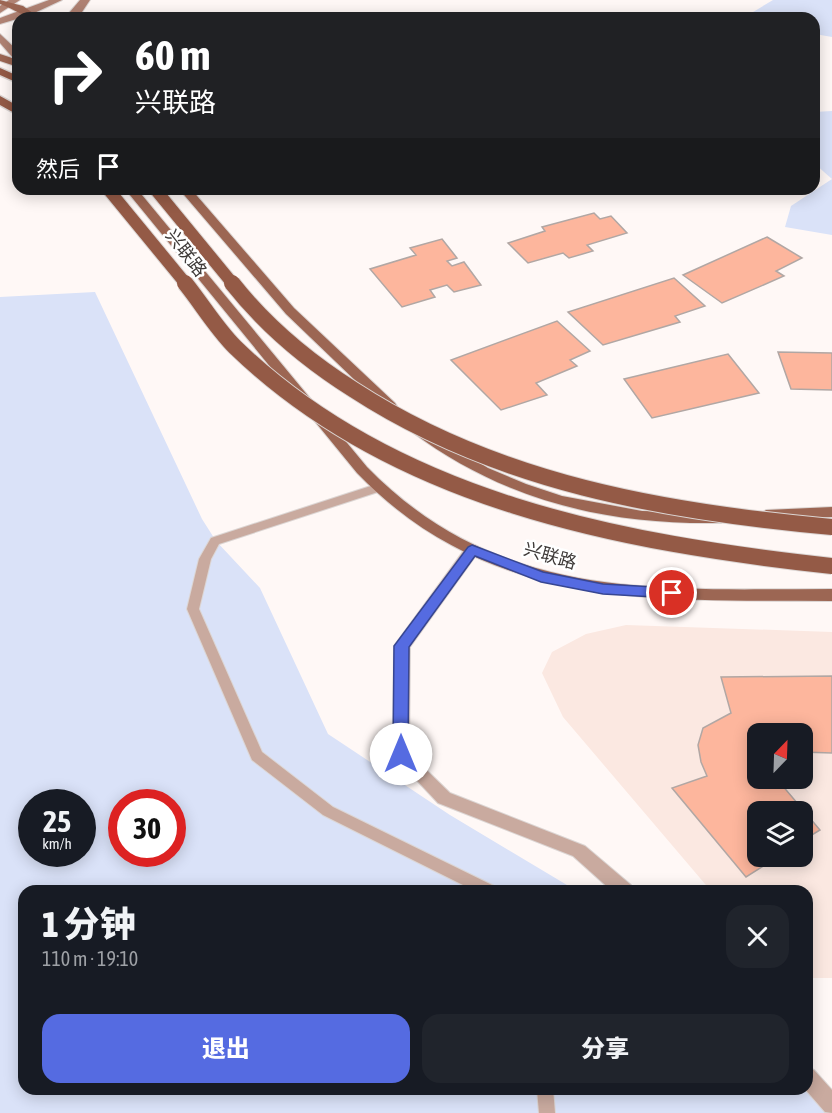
<!DOCTYPE html>
<html lang="zh">
<head>
<meta charset="utf-8">
<style>
  body { margin:0; font-family:"Asap Condensed","Noto Sans SC",sans-serif; background:#20242c; color:#f1f3f6; height:100vh; display:flex; flex-direction:column; font-size:22px; white-space:nowrap }
  * { box-sizing:border-box; margin:0 }
  p { font-size:20px; color:#9ea1a6 }
  .icon { flex:none; width:33px; height:33px; fill:none; stroke:currentColor; stroke-width:2; stroke-linecap:round; stroke-linejoin:round }
  .map { position:relative; flex:1; overflow:hidden }
  .details { position:absolute; left:18px; top:885px; width:795px; height:210px; display:flex; flex-direction:column; background:#171b24; border-radius:18px; box-shadow:0 3px 15px #0003 }
  .details>* { flex:none }
  .guide { position:absolute; left:12px; top:12px; width:808px; height:183px; border-radius:18px; box-shadow:0 3px 15px #0003; background:#202124; color:#fff; overflow:hidden }
  .needle { width:39px; rotate:23deg }
  .tools { position:absolute; left:747px; top:723px; display:grid; gap:12px }
  .tools a { display:grid; place-items:center; width:66px; height:66px; border-radius:12px; background:#171b24; box-shadow:0 3px 15px #0003; font-size:30px }
  .speed { position:absolute; left:18px; top:789px; display:flex; gap:12px; font-size:30px; font-weight:700; text-align:center }
  .speed>* { display:grid; place-content:center; width:78px; height:78px; border-radius:50%; background:#171b24; box-shadow:0 3px 15px #0003; line-height:1 }
  .speed small { font-size:15px; font-weight:400 }
  .speed .limit { border:9px solid #d22; background:#fff; color:#111 }
  .pin { position:absolute; display:grid; place-items:center; width:51px; height:51px; color:#fff; margin:-26px; border:3px solid #fff; border-radius:50%; box-shadow:0 2px 6px #0007 }
  .me { position:absolute; width:66px; margin:-33px; rotate:0deg; stroke-linejoin:round; filter:drop-shadow(0 0 4px #0008) }
  .turn { display:flex; align-items:center; gap:21px; height:126px; padding:0 24px; font-size:27px }
  .turn .icon { width:78px; height:78px; stroke-width:2.5 }
  .turn b { display:block; font-size:42px; line-height:51px }
  .then { display:flex; align-items:center; height:57px; padding:0 24px; background:#0003; gap:12px; font-size:22px }
  .round { display:grid; place-items:center; flex:none; width:63px; height:63px; border-radius:18px; background:#20242c }
  .overview { display:flex; align-items:center; justify-content:space-between; height:102px; padding:0 24px }
  h1 { font-size:36px; font-weight:800; line-height:45px }
  .button { display:flex; gap:12px; margin-top:auto; padding:12px 24px }
  .button a { flex:1; height:69px; border-radius:18px; background:#556be1; color:#fff; font-size:24px; font-weight:800; line-height:69px; text-align:center }
  .button a+a { background:#20242c; color:#f1f3f6 }
  .map>svg:first-child { display:block }
  .built { fill:#fbe8e1; fill-rule:evenodd }
  .green { fill:#dae2f8; fill-rule:evenodd }
  .building { fill:#fdb69d; stroke:#b1a7a4; stroke-width:1.5 }
  .lines { fill:none; stroke-linecap:round; stroke-linejoin:round }
  .service-casing { stroke:#dcd6d4; stroke-width:2 }
  .minor-casing { stroke:#dcd6d4; stroke-width:2 }
  .secondary-casing { stroke:#dcd6d4; stroke-width:2 }
  .primary-casing { stroke:#dcd6d4; stroke-width:2 }
  .trunk-casing { stroke:#dcd6d4; stroke-width:3 }
  .service { fill:#c9aa9f; fill-rule:evenodd }
  .minor { fill:#c9aa9f; fill-rule:evenodd }
  .secondary { fill:#b08273; fill-rule:evenodd }
  .primary { fill:#9c6653; fill-rule:evenodd }
  .trunk { fill:#945a46; fill-rule:evenodd }
  .trunk-bridge-far1-casing { stroke:#dcd6d4; stroke-width:14; stroke-linecap:butt }
  .trunk-bridge-casing { stroke:#dcd6d4; stroke-width:18; stroke-linecap:butt }
  .trunk-bridge-far1 { stroke:#945a46; stroke-width:12 }
  .trunk-bridge { stroke:#945a46; stroke-width:16 }
  .route { fill:#556be1; stroke:#374692; stroke-width:1.5 }
  .labels { text-anchor:middle; stroke-width:5; stroke-linejoin:round; paint-order:stroke }
  .street-label { font-size:18px; fill:#3e3a38; stroke:#fff }
</style>
</head>
<body>
<div class="map">
<svg width="832" height="1113" viewBox="0 0 832 1113">
  <rect width="100%" height="100%" fill="#fff8f6"/>
  <path class="built" d="M626,625L832,632V978H807V891H711L563,717L542,673L552,652L586,634ZM758,734H802V778H758ZM758,812H802V856H758Z"/>
  <g class="green">
    <polygon points="773,0 832,0 832,37 815,34 814,18 743,18"/>
    <polygon points="832,111 832,179 815,164 814,112"/>
    <polygon points="832,179 832,235 785,227 791,206"/>
    <path d="M95,292L202,519L216,541L260,588L328,734L450,815L577,891H24V1089H807L832,1105V1113H0V297ZM32,802H82V854H32ZM122,802H172V854H122Z"/>
  </g>
  <g class="building">
    <polygon points="594,213 600,219 611,216 627,233 587,245 593,251 569,258 563,253 528,263 508,243 545,231 542,227"/>
    <polygon points="767,237 802,258 776,271 784,276 722,303 683,275"/>
    <polygon points="442,239 457,258 447,261 452,266 464,262 481,285 454,292 447,285 430,290 435,297 402,307 370,269 416,255 410,248"/>
    <polygon points="674,278 705,306 675,316 680,322 603,345 568,312"/>
    <polygon points="557,321 590,351 570,360 577,366 536,383 547,395 501,410 451,360"/>
    <polygon points="778,352 832,353 832,390 791,389"/>
    <polygon points="728,354 759,393 652,418 624,379"/>
    <polygon points="832,676 832,753 802,752 802,734 758,734 758,778 776,778 820,830 802,841 802,812 758,812 758,856 779,856 746,877 672,788 707,776 701,762 698,745 703,728 731,713 721,677"/>
  </g>
  <g class="lines">
    <defs>
      <g id="service">
        <polygon points="380,483 386,487 384,490 219,544 211,559 199,609 262,752 333,807 494,886 496,891 475,891 323,815 252,760 187,609 199,559 211,538"/>
        <polygon points="537,1089 553,1089 555,1113 539,1113"/>
      </g>
      <g id="minor">
        <polygon points="472,545 477,546 479,550 477,554 410,647 409,753 450,793 585,846 631,885 634,891 612,891 573,856 438,803 393,755 394,646 467,546"/>
        <polygon points="807,1067 814,1070 832,1090 832,1113 825,1112 805,1089 807,1089"/>
      </g>
      <g id="secondary">
        <polygon points="9,0 20,0 0,13 0,6"/>
        <polygon points="49,0 62,0 30,15 0,24 0,18"/>
        <polygon points="80,0 90,0 78,18 68,18 69,13"/>
        <polygon points="0,34 18,51 18,60 14,59 0,43"/>
      </g>
      <g id="primary">
        <path d="M0,0L23,6L40,18C25,18 14,9 0,4Z"/>
        <polygon points="0,54 18,60 18,67 0,61"/>
        <path d="M125,189H137L367,467C500,603 658,589 832,589V601C657,600 490,611 357,473Z"/>
        <polygon points="179,189 191,189 294,308 395,403 397,406 395,409 385,409 286,314"/>
        <path d="M417,424L488,468L526,484L562,496L642,511L721,513L728,518L721,523C606,525 505,501 412,432L410,429Z"/>
        <polygon points="832,507 832,517 766,520 759,515 766,510"/>
      </g>
      <g id="trunk">
        <polygon points="0,68 18,76 18,83 0,75"/>
        <polygon points="0,96 18,106 18,115 0,105"/>
      </g>
    </defs>
    <use href="#service" class="service-casing"/>
    <use href="#minor" class="minor-casing"/>
    <use href="#secondary" class="secondary-casing"/>
    <use href="#primary" class="primary-casing"/>
    <use href="#trunk" class="trunk-casing"/>
    <use href="#service" class="service"/>
    <use href="#minor" class="minor"/>
    <use href="#secondary" class="secondary"/>
    <use href="#primary" class="primary"/>
    <use href="#trunk" class="trunk"/>
    <defs>
      <g id="trunk-bridge-far1">
        <polyline points="108,189 186,284"/>
        <polyline points="155,189 233,284"/>
      </g>
      <g id="trunk-bridge">
        <path d="M185,283C202,304 216,328 235,347C394,501 621,543 832,566"/>
        <path d="M232,283C266,326 308,361 354,390C497,483 665,512 832,527"/>
      </g>
    </defs>
    <use href="#trunk-bridge-far1" class="trunk-bridge-far1-casing"/>
    <use href="#trunk-bridge" class="trunk-bridge-casing"/>
    <use href="#trunk-bridge-far1" class="trunk-bridge-far1"/>
    <use href="#trunk-bridge" class="trunk-bridge"/>
  </g>
  <polygon class="route" points="472,545 543,572 603,584 672,588 679,593 672,598 603,594 541,582 475,556 409,647 408,754 406,759 401,761 395,759 393,754 394,646 468,547"/>
  <g class="labels">
    <g class="street-label">
      <text transform="translate(186 253) rotate(52)" y="6">兴联路</text>
      <text transform="translate(550 556) rotate(16)" y="6">兴联路</text>
    </g>
  </g>
</svg>
<div class="tools">
<a><svg class="needle" viewBox="-14 -14 28 28"><path d="M0-13l5 13h-10z" fill="#e53935"/><path d="M0 13l5-13h-10z" fill="#9ea1a6"/></svg></a>
<a><svg class="icon" aria-label="layers" viewBox="0 0 24 24"><path d="M12 4l9 5-9 5-9-5zM3 14l9 5 9-5"/></svg></a>
</div>
<div class="speed"><div>25<small>km/h</small></div><div class="limit">30</div></div>
<div class="pin" style="left:672px;top:593px;background:#d93025"><svg class="icon" aria-label="arrive" viewBox="0 0 24 24"><path d="M6 21V4h12l-3 4 3 4H6"/></svg></div>
<svg class="me" style="left:401px;top:754px" viewBox="-20 -20 40 40"><circle r="19" fill="#fff"/><path d="M0-13L10 11 0 6-10 11z" fill="#556be1"/></svg>
<div class="guide">
<div class="turn"><svg class="icon" aria-label="right" viewBox="0 0 24 24"><path d="M7 20v-9h11M14 6l5 5-5 5"/></svg><div><b>60 m</b>兴联路</div></div>
<div class="then">然后<svg class="icon" aria-label="arrive" viewBox="0 0 24 24"><path d="M6 21V4h12l-3 4 3 4H6"/></svg></div>
</div>
<section class="details">
<div class="overview"><div><h1>1 分钟</h1><p>110 m · 19:10</p></div><a class="round"><svg class="icon" aria-label="close" viewBox="0 0 24 24"><path d="M6 6l12 12M18 6L6 18"/></svg></a></div>
<div class="button"><a>退出</a><a>分享</a></div>
</section>
</div>
</body>
</html>
